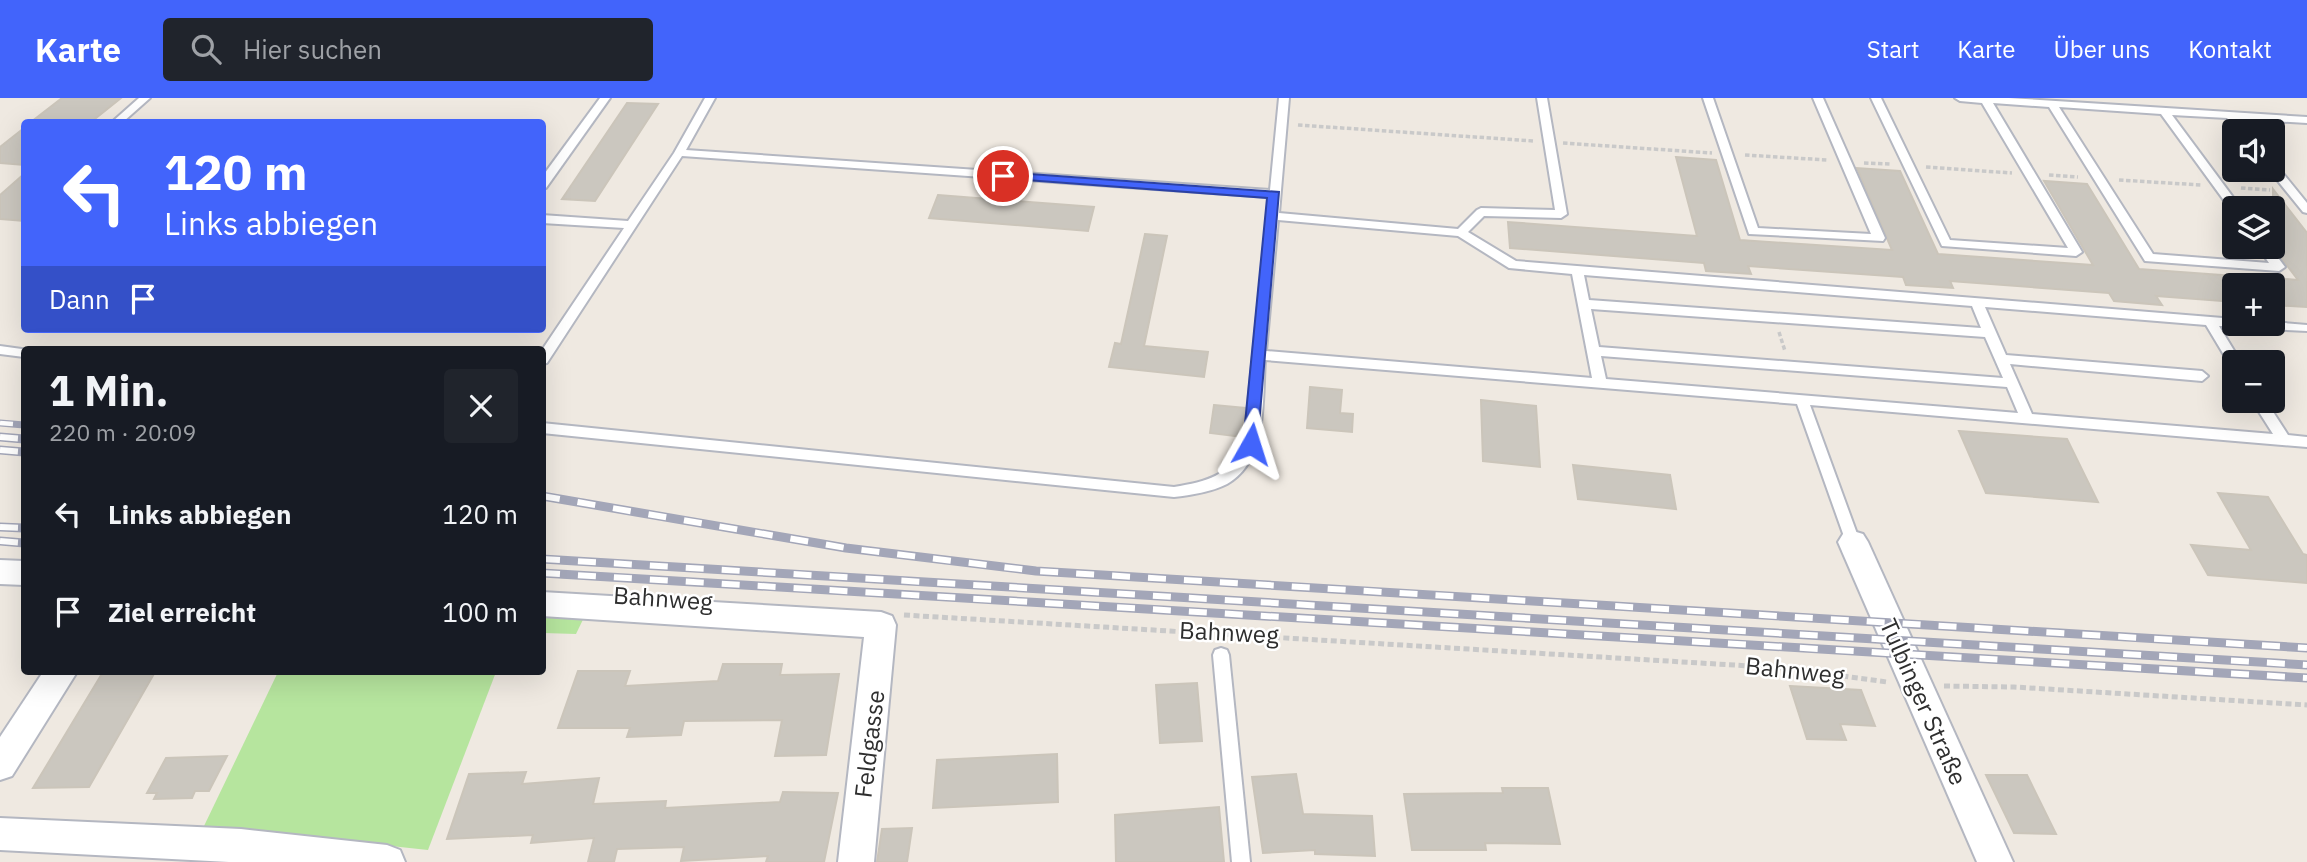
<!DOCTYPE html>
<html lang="de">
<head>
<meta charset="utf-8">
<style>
  body { margin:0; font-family:"IBM Plex Sans",sans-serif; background:#20242c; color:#f1f3f6; height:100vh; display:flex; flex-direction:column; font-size:26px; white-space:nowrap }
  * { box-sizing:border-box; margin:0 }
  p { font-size:23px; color:#9ea1a6 }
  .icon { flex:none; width:38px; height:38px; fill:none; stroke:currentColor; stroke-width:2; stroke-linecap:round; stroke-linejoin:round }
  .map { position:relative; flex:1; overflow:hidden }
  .details { position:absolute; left:21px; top:248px; width:525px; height:329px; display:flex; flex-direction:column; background:#171b24; border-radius:7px; box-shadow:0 7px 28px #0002 }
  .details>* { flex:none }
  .banner { position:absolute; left:21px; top:21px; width:525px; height:214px; border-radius:7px; box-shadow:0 7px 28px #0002; background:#4264fb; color:#fff; overflow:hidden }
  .controls { position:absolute; left:2222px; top:21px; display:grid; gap:14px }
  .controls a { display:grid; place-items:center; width:63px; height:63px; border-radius:7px; background:#171b24; box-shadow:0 7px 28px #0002; font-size:35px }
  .pin { position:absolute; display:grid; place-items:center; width:60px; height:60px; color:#fff; margin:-30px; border:4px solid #fff; border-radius:50%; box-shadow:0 2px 7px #0007 }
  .me { position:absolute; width:77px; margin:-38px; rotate:6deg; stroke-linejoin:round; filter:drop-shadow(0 0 5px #0008) }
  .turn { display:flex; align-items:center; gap:24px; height:147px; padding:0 28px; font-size:32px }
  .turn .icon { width:91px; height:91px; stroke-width:2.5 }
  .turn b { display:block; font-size:49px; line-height:60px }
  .then { display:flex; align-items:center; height:66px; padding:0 28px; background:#0003; gap:14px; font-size:26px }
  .round { display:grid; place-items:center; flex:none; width:74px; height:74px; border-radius:7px; background:#20242c }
  .head { display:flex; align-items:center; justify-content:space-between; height:119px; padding:0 28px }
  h1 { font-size:42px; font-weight:700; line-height:52px }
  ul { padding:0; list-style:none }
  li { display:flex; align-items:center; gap:21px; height:98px; padding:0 28px }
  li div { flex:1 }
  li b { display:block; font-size:26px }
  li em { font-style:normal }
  header { display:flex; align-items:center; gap:42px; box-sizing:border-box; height:98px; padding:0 35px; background:#4264fb; color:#fff }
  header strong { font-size:33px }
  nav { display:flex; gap:38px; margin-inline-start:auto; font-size:24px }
  .search { width:490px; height:63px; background:#20242c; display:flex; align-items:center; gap:18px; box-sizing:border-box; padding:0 24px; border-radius:7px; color:#9ea1a6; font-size:26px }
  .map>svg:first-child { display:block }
  .green { fill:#b6e59e }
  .building { fill:#cbc7bf; stroke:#cbc5ba; stroke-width:2 }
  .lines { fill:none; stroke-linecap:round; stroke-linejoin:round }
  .service-casing { stroke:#b4b7c1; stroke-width:4 }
  .minor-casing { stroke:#b4b7c1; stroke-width:4 }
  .path-far1 { stroke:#c9c9c9; stroke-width:3.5; stroke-dasharray:4.5 2.5; stroke-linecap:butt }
  .path { stroke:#c9c9c9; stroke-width:5; stroke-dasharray:6 3.5; stroke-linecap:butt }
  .service { fill:#fff; fill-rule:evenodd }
  .minor { fill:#fff; fill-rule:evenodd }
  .rail-far1-casing { stroke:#a3a6b8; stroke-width:7 }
  .rail-casing { stroke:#a3a6b8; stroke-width:9 }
  .rail-far1 { stroke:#fff; stroke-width:4.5; stroke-dasharray:13; stroke-linecap:butt }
  .rail { stroke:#fff; stroke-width:6; stroke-dasharray:18; stroke-linecap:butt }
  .route { fill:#4264fb; stroke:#2b41a3; stroke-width:2 }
  .labels { text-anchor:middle; stroke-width:5; stroke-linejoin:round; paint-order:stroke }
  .street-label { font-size:24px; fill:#2e2e2e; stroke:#fff }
</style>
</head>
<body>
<header>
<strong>Karte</strong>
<div class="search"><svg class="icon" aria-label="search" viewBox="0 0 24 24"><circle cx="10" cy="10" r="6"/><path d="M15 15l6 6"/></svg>Hier suchen</div>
<nav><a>Start</a><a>Karte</a><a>Über uns</a><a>Kontakt</a></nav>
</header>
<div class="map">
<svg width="2307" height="764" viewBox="0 0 2307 764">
  <rect width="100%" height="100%" fill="#efe9e1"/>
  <g class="green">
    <polygon points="543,502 591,505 576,536 543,535"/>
    <polygon points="278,574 496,574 428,752 204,728"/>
  </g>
  <g class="building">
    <polygon points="62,0 121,0 91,24 31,24"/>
    <polygon points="627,5 658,6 595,103 562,101"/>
    <polygon points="24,30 24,67 0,65 0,49"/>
    <polygon points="1676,59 1716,62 1740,142 1892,152 1857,70 1900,73 1938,156 2093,167 2044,83 2087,86 2139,171 2235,178 2235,204 2156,198 2162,207 2114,203 2109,195 1950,183 1953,190 1906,187 1903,179 1748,168 1751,176 1706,173 1704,165 1510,150 1508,124 1697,138"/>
    <polygon points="24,76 24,123 0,121 0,97"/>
    <polygon points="2273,91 2307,135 2307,209 2273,207 2273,180 2298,182 2273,149"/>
    <polygon points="938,97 1094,109 1088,133 929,120"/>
    <polygon points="1145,136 1167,138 1144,248 1208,254 1204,279 1109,269 1115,245 1121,246"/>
    <polygon points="1310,289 1342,292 1340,315 1353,316 1352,334 1307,330"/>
    <polygon points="1481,302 1536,308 1540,369 1483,363"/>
    <polygon points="1214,307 1245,310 1242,339 1210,335"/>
    <polygon points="1959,333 2067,341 2098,404 1986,395"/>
    <polygon points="1573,367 1670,377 1676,411 1578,401"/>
    <polygon points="2218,395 2268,399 2303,456 2307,457 2307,485 2208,477 2191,447 2251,452"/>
    <polygon points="723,566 782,566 780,577 839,576 826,657 775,658 782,622 684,623 681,637 627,639 630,630 558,630 578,573 630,573 625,588 718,583"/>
    <polygon points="103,574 155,574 89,689 33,690"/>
    <polygon points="1197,585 1202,643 1160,645 1156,587"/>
    <polygon points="1790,588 1861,592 1875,628 1840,626 1846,642 1807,641"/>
    <polygon points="1057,656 1058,704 933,710 937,662"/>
    <polygon points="227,658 209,693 195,693 192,700 154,701 157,695 147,695 166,660"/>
    <polygon points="526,674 522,686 599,680 593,706 666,703 665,710 780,704 783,694 838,695 824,764 766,764 768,758 681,763 684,749 617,751 614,764 588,764 594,740 531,745 533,737 447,741 469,676"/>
    <polygon points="1296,676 1303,716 1372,718 1375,758 1315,756 1315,752 1263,755 1252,679"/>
    <polygon points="1986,677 2027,677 2056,736 2014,735"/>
    <polygon points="1502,690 1548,690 1560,746 1485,745 1486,752 1412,752 1404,696 1503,695"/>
    <polygon points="1219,709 1224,764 1116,764 1115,717"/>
    <polygon points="912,730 907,764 877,764 882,731"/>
  </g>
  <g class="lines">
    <defs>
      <g id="service">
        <polygon points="139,0 150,0 123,24 112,24"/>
        <polygon points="600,0 610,0 546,90 542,91 542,79"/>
        <path d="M705,0H715L686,52L1270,92L1279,0H1289L1279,115L1458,131L1477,112L1481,110L1555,112L1537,0H1547L1567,116L1561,120L1484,118L1468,134L1516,163L2235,221V226H2241L2239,228H2219L2241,264H2235V268L2230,267L2206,227L1985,209L2006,257L2202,273L2208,278L2202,283L2010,266L2032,316L2273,336L2252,303H2266L2288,337L2307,339V349L1810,307L1860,444L1858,448H1848L1846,444L1797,306L1265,262C1262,302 1268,363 1227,386C1211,394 1192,397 1174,399L542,335V325L1174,389C1208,383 1228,379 1244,346L1269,99L682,58L547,265L542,266V252L624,130L542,125V117L628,123L674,55ZM1278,122L1458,138L1509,170L1572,176L1592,280L1266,253ZM1584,177L1972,208L1981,230L1589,202ZM1591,211L1985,239L2003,280L1599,249ZM1601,258L2007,289L2018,315L1606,281Z"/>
        <polygon points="1703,0 1713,0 1758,130 1871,136 1813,0 1823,0 1885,140 1883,143 1749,136"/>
        <polygon points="1871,0 1881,0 1950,142 2068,150 1982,5 1960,3 1955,0 2009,0 2307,19 2307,25 2239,21 2249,33 2239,33 2227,20 2172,17 2241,110 2235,110 2235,113 2231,112 2161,16 2059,9 2153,156 2269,165 2258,149 2270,149 2285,169 2279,173 2145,163 2049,9 1993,5 2082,154 2076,158 1942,148"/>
        <polygon points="2273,67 2277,68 2307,105 2307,115 2303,114 2269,72 2273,72"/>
        <polygon points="2273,224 2307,227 2307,233 2248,230 2242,226 2273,226"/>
        <polygon points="0,248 29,252 24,252 24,259 0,256"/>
        <polygon points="1221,550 1227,552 1229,557 1250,764 1232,764 1213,557 1215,552"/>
      </g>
      <g id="minor">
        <polygon points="1853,433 1863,436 1868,444 2013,764 1977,764 1838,444 1843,436"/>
        <polygon points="0,462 24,463 24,487 0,486"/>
        <polygon points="542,494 881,514 892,518 896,527 874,764 838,764 864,539 542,518"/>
        <polygon points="43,574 77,574 12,678 0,682 0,639"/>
        <polygon points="0,720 241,731 387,747 400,752 405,764 229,764 0,752"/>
      </g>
    </defs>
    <use href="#service" class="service-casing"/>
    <use href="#minor" class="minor-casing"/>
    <g class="path-far1">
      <polyline points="1298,27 1534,43"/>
      <polyline points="1563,45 1712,55"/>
      <polyline points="1745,57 1827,62"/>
      <polyline points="1864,65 1890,66"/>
      <polyline points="1926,69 2012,75"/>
      <polyline points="2049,77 2078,79"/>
      <polyline points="2119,82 2201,87"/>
      <polyline points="2241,90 2270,92"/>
      <polyline points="1779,234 1785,253"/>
    </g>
    <g class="path">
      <polyline points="904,517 1783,570 1887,584"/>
      <polyline points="1944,588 2014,589 2307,607"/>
    </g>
    <use href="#service" class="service"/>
    <use href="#minor" class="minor"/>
    <defs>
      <polyline id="rail-far1" points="0,325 24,327"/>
      <g id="rail">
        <polyline points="0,339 24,341"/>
        <polyline points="0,352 24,354"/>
        <polyline points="542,398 846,450 1036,473 2307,550"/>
        <polyline points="0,429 24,430"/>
        <polyline points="0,443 24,445"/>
        <polyline points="542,461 2307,567"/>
        <polyline points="542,475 2307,580"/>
      </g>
    </defs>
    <use href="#rail-far1" class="rail-far1-casing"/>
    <use href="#rail" class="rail-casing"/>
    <use href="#rail-far1" class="rail-far1"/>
    <use href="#rail" class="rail"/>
  </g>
  <polygon class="route" points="1003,74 1279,94 1257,350 1251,351 1243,346 1267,100 999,80 999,75"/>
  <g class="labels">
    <g class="street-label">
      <text transform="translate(663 501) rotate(4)" y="8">Bahnweg</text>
      <text transform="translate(1229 535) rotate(3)" y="8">Bahnweg</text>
      <text transform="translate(1795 573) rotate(6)" y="8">Bahnweg</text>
      <text transform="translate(1923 604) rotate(66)" y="8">Tulbinger Straße</text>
      <text transform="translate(870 646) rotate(-83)" y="8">Feldgasse</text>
    </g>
  </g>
</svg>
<div class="controls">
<a><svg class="icon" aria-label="sound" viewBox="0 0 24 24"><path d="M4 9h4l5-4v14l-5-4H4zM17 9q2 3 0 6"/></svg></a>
<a><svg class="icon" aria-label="layers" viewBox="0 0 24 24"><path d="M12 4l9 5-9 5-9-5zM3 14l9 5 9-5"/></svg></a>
<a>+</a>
<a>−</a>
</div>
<div class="pin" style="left:1003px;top:78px;background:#d93025"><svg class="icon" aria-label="arrive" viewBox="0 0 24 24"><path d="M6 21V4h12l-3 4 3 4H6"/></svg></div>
<svg class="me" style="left:1251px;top:346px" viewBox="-20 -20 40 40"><path d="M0-17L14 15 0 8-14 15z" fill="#4264fb" stroke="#fff" stroke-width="4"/></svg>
<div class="banner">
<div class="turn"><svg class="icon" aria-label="left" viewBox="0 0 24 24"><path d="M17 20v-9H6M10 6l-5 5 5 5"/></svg><div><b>120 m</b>Links abbiegen</div></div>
<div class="then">Dann<svg class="icon" aria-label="arrive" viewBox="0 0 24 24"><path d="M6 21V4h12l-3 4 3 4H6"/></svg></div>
</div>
<section class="details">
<div class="head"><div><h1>1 Min.</h1><p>220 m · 20:09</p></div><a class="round"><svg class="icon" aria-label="close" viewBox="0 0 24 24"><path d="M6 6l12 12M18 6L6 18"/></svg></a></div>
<ul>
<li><svg class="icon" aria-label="left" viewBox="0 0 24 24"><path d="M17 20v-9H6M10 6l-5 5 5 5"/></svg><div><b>Links abbiegen</b></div><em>120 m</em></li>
<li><svg class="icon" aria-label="arrive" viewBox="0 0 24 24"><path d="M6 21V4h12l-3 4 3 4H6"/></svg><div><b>Ziel erreicht</b></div><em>100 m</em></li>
</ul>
</section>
</div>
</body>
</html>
